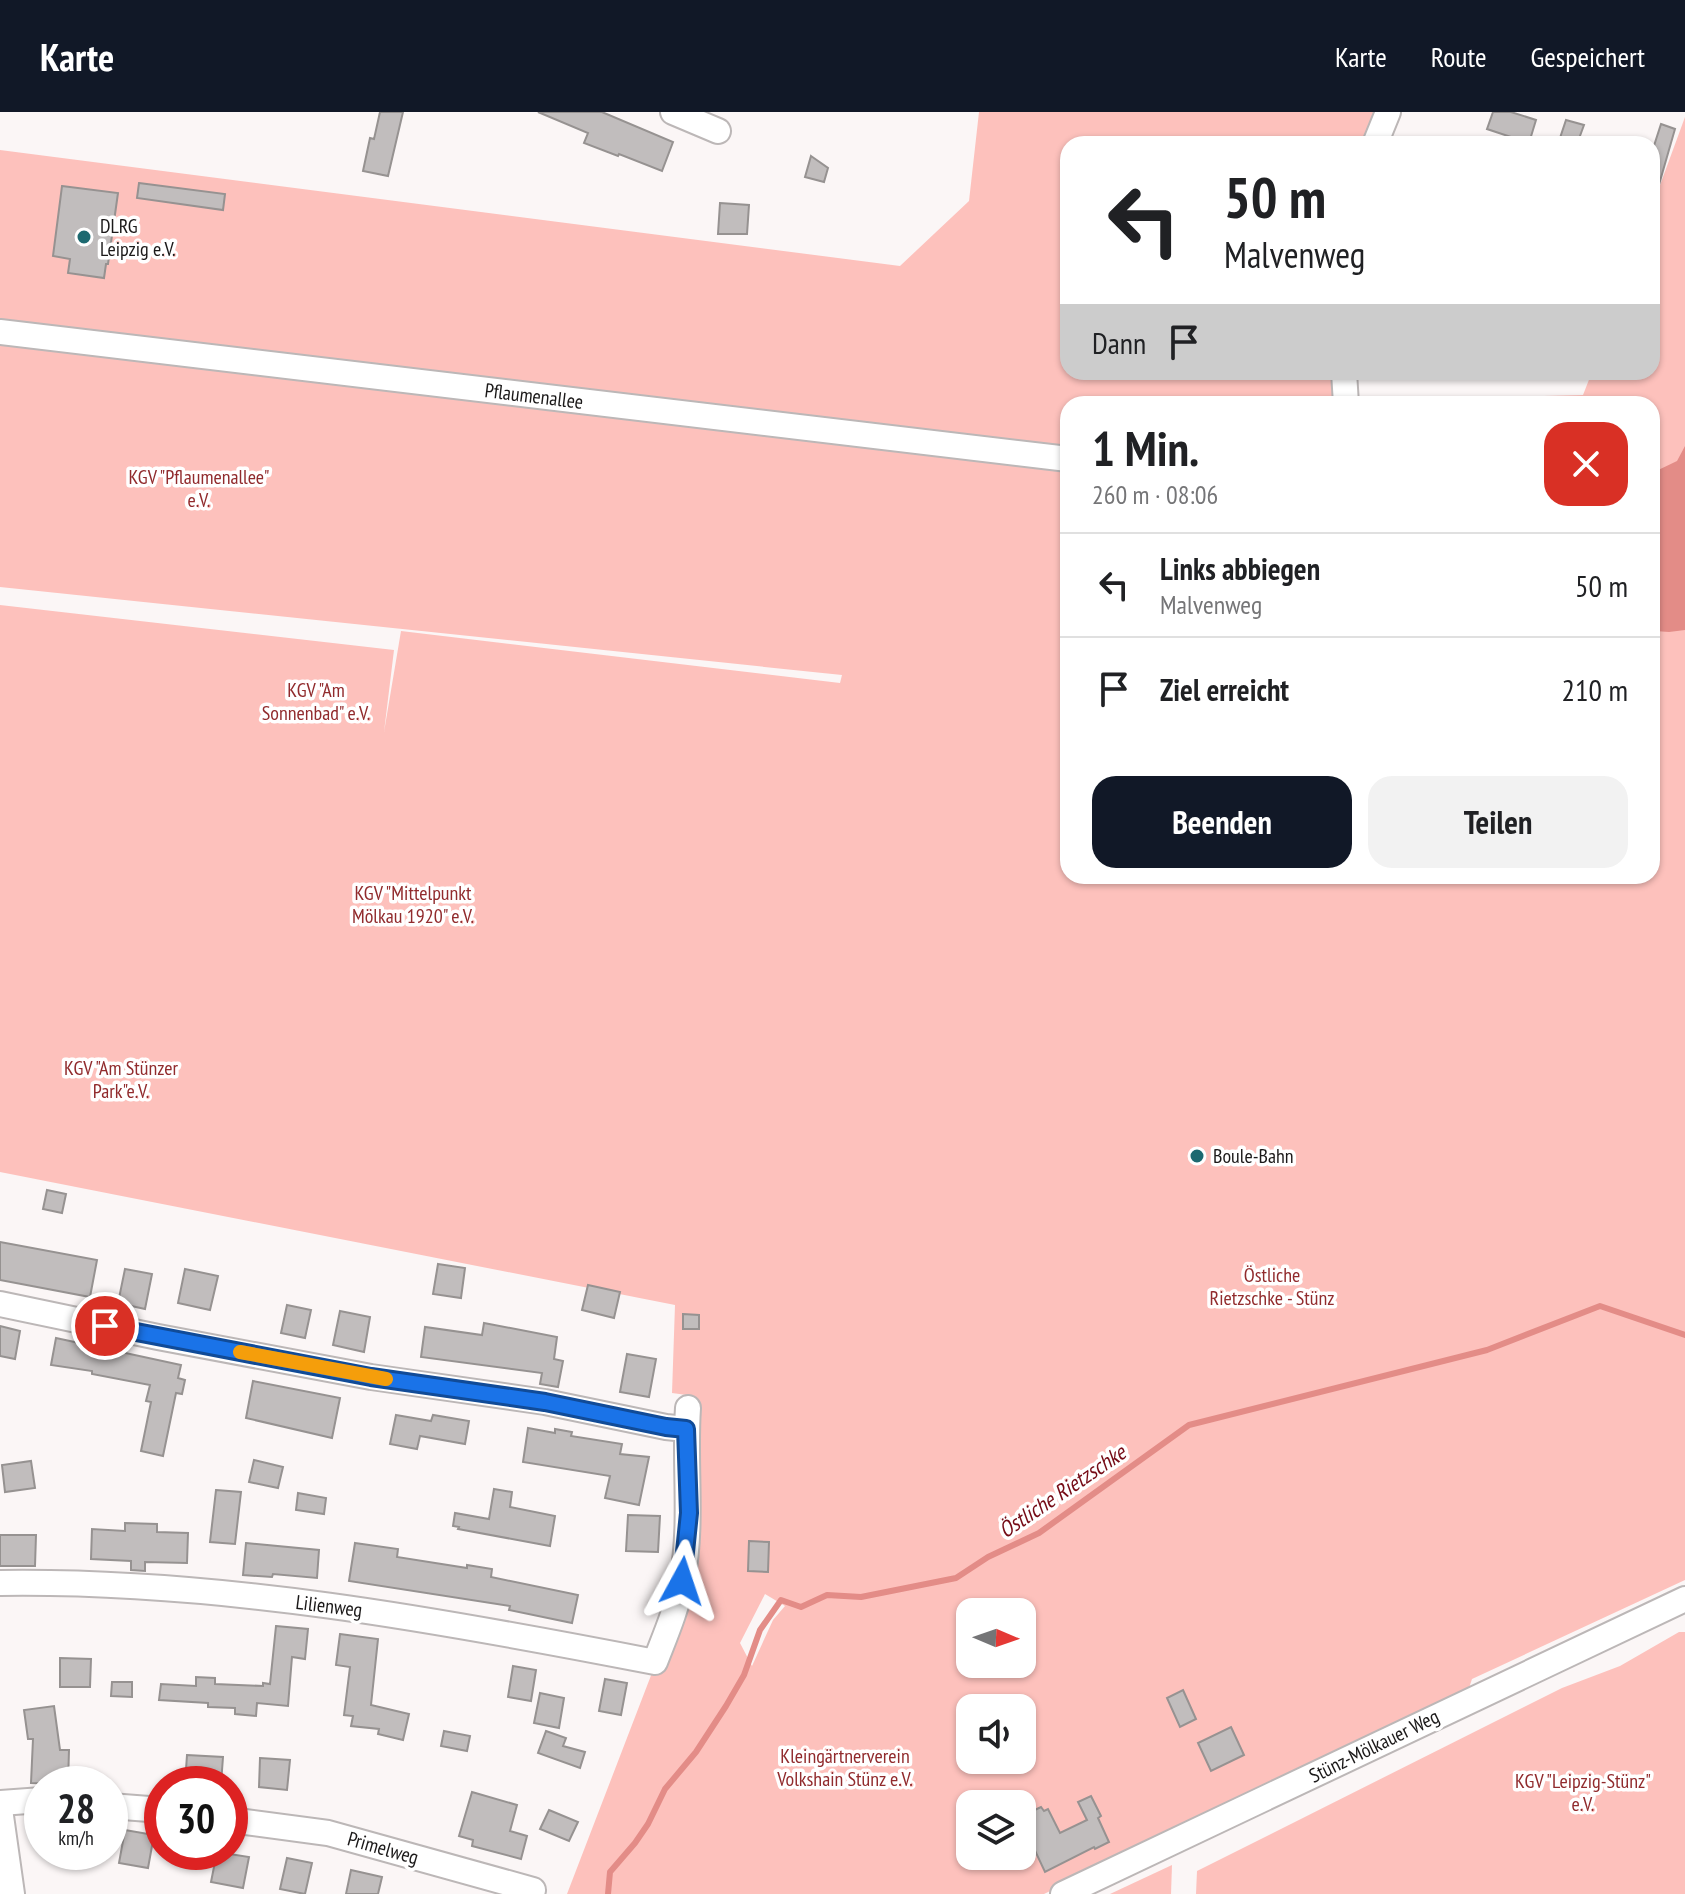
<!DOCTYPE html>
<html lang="de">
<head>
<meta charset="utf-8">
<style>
  body { margin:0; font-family:"PT Sans Narrow",sans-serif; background:#f2f2f2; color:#202124; height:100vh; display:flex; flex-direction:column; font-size:30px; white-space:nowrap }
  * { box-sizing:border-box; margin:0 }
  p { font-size:26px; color:#757577 }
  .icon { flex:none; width:44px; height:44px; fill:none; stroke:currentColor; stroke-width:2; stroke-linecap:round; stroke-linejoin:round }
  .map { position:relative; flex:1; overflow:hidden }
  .details { position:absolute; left:1060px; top:284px; width:600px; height:488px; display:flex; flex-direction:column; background:#fff; border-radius:24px; box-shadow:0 2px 6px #0004 }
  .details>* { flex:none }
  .hud { position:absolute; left:1060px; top:24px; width:600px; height:244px; border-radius:24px; box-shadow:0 2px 6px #0004; background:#fff; color:#202124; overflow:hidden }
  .needle { width:52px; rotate:92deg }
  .fabs { position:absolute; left:956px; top:1486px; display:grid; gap:16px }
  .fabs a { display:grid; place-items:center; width:80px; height:80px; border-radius:16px; background:#fff; box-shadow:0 2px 6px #0004; font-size:40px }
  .speed { position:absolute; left:24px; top:1654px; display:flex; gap:16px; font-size:40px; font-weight:700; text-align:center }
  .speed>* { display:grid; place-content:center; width:104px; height:104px; border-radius:50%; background:#fff; box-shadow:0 2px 6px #0004; line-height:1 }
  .speed small { font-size:20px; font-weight:400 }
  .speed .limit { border:12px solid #d22; background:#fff; color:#111 }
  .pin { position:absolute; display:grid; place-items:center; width:68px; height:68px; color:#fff; margin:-34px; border:4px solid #fff; border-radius:50%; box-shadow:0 2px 8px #0007 }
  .me { position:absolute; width:88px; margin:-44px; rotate:5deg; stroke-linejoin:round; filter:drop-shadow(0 0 6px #0008) }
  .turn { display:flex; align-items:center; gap:28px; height:168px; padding:0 32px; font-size:36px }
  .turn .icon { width:104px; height:104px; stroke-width:2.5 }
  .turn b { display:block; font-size:56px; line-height:68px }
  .then { display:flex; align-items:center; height:76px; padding:0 32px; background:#0003; gap:16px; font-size:30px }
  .round { display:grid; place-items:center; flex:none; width:84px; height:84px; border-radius:24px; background:#f2f2f2 }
  .overview { display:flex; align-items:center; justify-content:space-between; height:136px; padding:0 32px }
  h1 { font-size:48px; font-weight:800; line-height:60px }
  .action { display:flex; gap:16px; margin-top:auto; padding:16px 32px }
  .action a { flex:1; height:92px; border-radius:24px; background:#111827; color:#fff; font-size:32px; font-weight:800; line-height:92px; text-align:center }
  .action a+a { background:#f2f2f2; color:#202124 }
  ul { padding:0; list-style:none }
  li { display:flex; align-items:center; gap:24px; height:104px; padding:0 32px; border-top:2px solid #e0e0e0 }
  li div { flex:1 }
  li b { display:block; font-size:30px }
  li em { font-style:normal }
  header { display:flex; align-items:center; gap:48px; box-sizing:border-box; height:112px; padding:0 40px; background:#111827; color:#fff }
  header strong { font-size:38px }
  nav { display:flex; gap:44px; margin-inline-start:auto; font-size:28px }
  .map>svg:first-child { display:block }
  .green { fill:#fdc1bc; fill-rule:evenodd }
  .water { fill:#e38c87 }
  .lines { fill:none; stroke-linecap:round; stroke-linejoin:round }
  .stream { stroke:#e38c87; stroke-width:6 }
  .building { fill:#c1bdbd; stroke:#969291; stroke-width:2 }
  .minor-casing { stroke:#bcb7b7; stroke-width:28 }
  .minor { stroke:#fff; stroke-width:24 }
  .route-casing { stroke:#114b97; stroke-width:20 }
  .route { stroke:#1a73e8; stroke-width:14 }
  .slow { stroke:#f59e0b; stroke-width:14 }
  .poi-dot { fill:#1d6970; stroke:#fff; stroke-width:3 }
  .labels { text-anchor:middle; stroke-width:7; stroke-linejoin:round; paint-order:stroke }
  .poi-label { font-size:20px; fill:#1b1919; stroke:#fff; text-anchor:start }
  .street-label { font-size:20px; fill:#1b1919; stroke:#fff }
  .park-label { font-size:20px; fill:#912b2d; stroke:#fff }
  .water-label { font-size:22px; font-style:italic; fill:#750b16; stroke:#fff }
</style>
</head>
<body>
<header>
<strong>Karte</strong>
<nav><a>Karte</a><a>Route</a><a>Gespeichert</a></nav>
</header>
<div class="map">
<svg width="1685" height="1782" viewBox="0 0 1685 1782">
  <rect width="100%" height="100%" fill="#fbf6f6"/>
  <g class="green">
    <path d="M979,0H1400L1388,32H1068V260H1354L1355,289L1583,283L1592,260H1652V95L1685,5V1468L1472,1567L1469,1576L1044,1782H567L690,1462L691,1324L694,1284L672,1281L675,1193L0,1060V493L394,538L384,620L401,519L840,571L842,563L0,475V38L900,154L969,89ZM1068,292H1652V764H1068ZM765,1482L785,1494L773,1508L752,1554L740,1531ZM970,1500H1022V1552H970ZM970,1596H1022V1648H970ZM970,1692H1022V1744H970Z"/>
    <polygon points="1679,1520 1685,1520 1685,1782 1196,1782 1197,1759 1562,1576 1620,1554"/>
    <polygon points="1172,1753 1171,1782 1110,1782"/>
  </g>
  <polygon class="water" points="1685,334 1685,518 1669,520 1655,519 1652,513 1652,361 1677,349"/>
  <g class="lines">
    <polyline class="stream" points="608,1782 610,1760 635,1731 648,1712 665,1677 696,1640 726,1594 744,1563 760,1518 781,1488 801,1495 827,1483 861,1485 956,1466 988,1445 1039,1421 1189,1313 1487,1238 1600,1194 1685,1223"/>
  </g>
  <g class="building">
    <polygon points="380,0 403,0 388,64 363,59 370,26 374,27"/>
    <polygon points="538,0 602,0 673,30 662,59 619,42 618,44 584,31 588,21"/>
    <polygon points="1493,0 1511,0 1536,8 1529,31 1487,17"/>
    <polygon points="1566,8 1584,13 1577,32 1558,32"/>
    <polygon points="1661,12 1675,17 1656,83 1652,82 1652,40"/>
    <polygon points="811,44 828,56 824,70 805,65"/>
    <polygon points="139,71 225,82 223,98 137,86"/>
    <polygon points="62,74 118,81 108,152 106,152 104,166 68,161 70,147 53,144"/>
    <polygon points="720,91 749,93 747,122 718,122"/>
    <polygon points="47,1078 66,1082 62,1101 43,1097"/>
    <polygon points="0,1130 97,1148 90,1185 0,1168"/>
    <polygon points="438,1152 465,1156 461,1186 433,1182"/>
    <polygon points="125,1157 152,1162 145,1197 118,1191"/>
    <polygon points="185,1157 218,1164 210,1198 178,1191"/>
    <polygon points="588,1173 620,1180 614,1206 582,1198"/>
    <polygon points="287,1193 311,1198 305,1226 281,1221"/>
    <polygon points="340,1199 370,1205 364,1240 333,1233"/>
    <polygon points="683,1202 699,1203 699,1217 683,1217"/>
    <polygon points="484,1211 557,1225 554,1247 563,1249 558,1275 540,1272 542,1261 421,1245 425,1215 482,1223"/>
    <polygon points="0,1214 20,1219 15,1247 0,1244"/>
    <polygon points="56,1226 181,1253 178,1266 185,1268 182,1282 176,1281 163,1344 141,1339 151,1290 146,1289 150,1273 92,1262 92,1259 51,1253"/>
    <polygon points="627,1242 656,1247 649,1285 620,1280"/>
    <polygon points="253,1269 340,1286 332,1326 246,1306"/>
    <polygon points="396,1303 431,1309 433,1303 469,1309 465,1332 420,1324 417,1337 390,1332"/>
    <polygon points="528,1316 555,1321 555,1317 572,1320 571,1324 622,1332 620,1342 649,1345 639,1393 605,1386 610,1364 523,1350"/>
    <polygon points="254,1348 283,1355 278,1376 249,1370"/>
    <polygon points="31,1349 35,1376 5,1380 2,1353"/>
    <polygon points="494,1377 512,1380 510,1395 555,1404 550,1434 458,1417 459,1415 453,1414 455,1401 489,1407"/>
    <polygon points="216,1378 241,1380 235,1432 210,1430"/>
    <polygon points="298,1381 326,1386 324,1402 296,1398"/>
    <polygon points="628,1403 660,1404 658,1440 626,1439"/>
    <polygon points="125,1411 157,1412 157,1420 188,1421 187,1451 145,1450 145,1459 131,1458 131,1449 91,1447 92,1417 125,1419"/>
    <polygon points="0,1423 36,1423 35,1454 0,1454"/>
    <polygon points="749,1429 769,1430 768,1460 748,1459"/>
    <polygon points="246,1431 319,1438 317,1466 273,1462 272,1465 243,1463"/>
    <polygon points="355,1431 398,1437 397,1445 467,1456 467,1453 492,1457 491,1465 578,1483 572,1511 509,1498 510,1494 349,1469"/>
    <polygon points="276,1514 308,1517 305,1547 292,1545 288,1594 257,1591 256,1604 235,1602 235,1596 208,1595 208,1591 159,1588 161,1572 196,1574 196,1565 215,1566 215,1572 263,1574 263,1571 270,1572"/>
    <polygon points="340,1522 378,1527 371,1593 409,1602 403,1628 378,1622 379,1617 351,1614 353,1604 344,1603 350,1555 336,1553"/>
    <polygon points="60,1546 91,1547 90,1575 60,1575"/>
    <polygon points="513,1554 536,1558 531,1589 508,1585"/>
    <polygon points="605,1567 627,1571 621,1603 599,1599"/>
    <polygon points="112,1570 132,1570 132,1585 111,1584"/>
    <polygon points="1183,1578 1196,1607 1180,1615 1167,1586"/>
    <polygon points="540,1581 564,1586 559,1616 534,1611"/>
    <polygon points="54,1594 60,1638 69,1638 68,1672 31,1671 33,1627 28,1627 24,1598"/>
    <polygon points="1231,1615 1244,1643 1211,1659 1198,1631"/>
    <polygon points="444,1619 470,1624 467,1639 441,1634"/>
    <polygon points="546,1619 566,1626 563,1634 585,1640 580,1656 538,1641"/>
    <polygon points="187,1643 223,1645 221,1672 185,1672"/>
    <polygon points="260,1646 290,1648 287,1678 259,1675"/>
    <polygon points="472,1680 517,1693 510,1719 527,1724 521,1747 472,1734 473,1728 459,1724"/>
    <polygon points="1091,1684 1101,1704 1098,1706 1109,1730 1095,1737 1094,1735 1045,1760 1022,1711 1022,1704 1041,1695 1044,1699 1048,1697 1060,1721 1087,1708 1078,1690"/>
    <polygon points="549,1698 578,1710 569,1729 540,1717"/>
    <polygon points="125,1718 154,1723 148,1756 119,1751"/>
    <polygon points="217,1740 249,1745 243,1776 211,1770"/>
    <polygon points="287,1746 312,1751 305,1782 280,1777"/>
    <polygon points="351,1758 382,1765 378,1782 346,1782"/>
  </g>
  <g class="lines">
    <defs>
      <g id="minor">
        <polyline points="673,0 718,19"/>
        <polyline points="1375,32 1388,0"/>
        <polyline points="0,220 1068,347"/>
        <polyline points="1344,260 1346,292"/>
        <polyline points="0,1192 158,1225 371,1265 545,1290 666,1315 686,1317"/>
        <path d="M0,1471C220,1468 439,1508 655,1550C665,1524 677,1497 682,1468C693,1411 684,1353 688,1296"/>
        <polyline points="0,1691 42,1688"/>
        <polyline points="110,1694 162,1698"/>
        <polyline points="0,1697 12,1782"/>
        <polyline points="230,1708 328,1721 533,1778"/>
        <polyline points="1063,1782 1685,1487"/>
      </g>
    </defs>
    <use href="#minor" class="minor-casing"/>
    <use href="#minor" class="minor"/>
  </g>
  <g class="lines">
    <defs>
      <polyline id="route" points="105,1214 371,1265 545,1290 666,1315 686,1317 689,1401 682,1469"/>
    </defs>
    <use href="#route" class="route-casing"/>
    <use href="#route" class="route"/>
    <polyline class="slow" points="240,1240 386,1267"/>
  </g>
  <g class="poi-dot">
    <circle cx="84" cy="125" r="8"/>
    <circle cx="1197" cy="1044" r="8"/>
  </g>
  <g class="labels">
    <g class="poi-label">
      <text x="100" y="121">DLRG<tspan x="100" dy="23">Leipzig e.V.</tspan></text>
      <text x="1213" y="1051">Boule-Bahn</text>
    </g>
    <g class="street-label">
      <text transform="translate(534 284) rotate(7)" y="7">Pflaumenallee</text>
      <text transform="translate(329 1494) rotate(7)" y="7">Lilienweg</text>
      <text transform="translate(1374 1634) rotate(-26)" y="7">Stünz-Mölkauer Weg</text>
      <text transform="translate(383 1736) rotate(16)" y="7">Primelweg</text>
    </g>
    <g class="park-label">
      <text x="199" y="372">KGV "Pflaumenallee"<tspan x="199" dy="23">e.V.</tspan></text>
      <text x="316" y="585">KGV "Am<tspan x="316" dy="23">Sonnenbad" e.V.</tspan></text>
      <text x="413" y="788">KGV "Mittelpunkt<tspan x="413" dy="23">Mölkau 1920" e.V.</tspan></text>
      <text x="121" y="963">KGV "Am Stünzer<tspan x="121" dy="23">Park"e.V.</tspan></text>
      <text x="1272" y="1170">Östliche<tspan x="1272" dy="23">Rietzschke - Stünz</tspan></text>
      <text x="845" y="1651">Kleingärtnerverein<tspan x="845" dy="23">Volkshain Stünz e.V.</tspan></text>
      <text x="1583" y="1676">KGV "Leipzig-Stünz"<tspan x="1583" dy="23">e.V.</tspan></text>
    </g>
    <g class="water-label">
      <text transform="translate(1062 1379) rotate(-34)" y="8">Östliche Rietzschke</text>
    </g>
  </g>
</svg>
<div class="fabs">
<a><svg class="needle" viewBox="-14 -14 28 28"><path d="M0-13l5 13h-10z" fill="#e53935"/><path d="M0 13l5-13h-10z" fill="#757577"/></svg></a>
<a><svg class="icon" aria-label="sound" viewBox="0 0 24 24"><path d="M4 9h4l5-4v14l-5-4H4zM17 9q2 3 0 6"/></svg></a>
<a><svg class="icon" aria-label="layers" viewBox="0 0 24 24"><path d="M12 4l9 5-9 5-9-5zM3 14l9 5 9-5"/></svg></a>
</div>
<div class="speed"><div>28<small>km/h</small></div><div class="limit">30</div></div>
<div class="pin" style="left:105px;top:1214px;background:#d93025"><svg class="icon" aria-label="arrive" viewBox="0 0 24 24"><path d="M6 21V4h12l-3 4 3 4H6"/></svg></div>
<svg class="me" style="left:682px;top:1469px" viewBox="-20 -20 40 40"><path d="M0-17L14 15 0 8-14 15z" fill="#1a73e8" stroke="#fff" stroke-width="4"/></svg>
<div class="hud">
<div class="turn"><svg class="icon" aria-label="left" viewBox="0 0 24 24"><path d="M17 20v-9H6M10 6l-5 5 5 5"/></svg><div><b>50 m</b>Malvenweg</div></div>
<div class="then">Dann<svg class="icon" aria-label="arrive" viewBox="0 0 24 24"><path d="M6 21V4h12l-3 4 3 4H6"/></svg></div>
</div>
<section class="details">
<div class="overview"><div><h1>1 Min.</h1><p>260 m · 08:06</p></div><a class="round" style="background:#d93025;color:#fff"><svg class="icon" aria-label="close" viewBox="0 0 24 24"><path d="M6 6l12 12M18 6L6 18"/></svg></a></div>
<ul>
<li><svg class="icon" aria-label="left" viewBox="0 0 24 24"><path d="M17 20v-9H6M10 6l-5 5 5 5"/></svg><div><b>Links abbiegen</b><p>Malvenweg</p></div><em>50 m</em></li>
<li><svg class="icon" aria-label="arrive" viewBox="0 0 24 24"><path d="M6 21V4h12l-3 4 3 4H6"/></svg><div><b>Ziel erreicht</b></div><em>210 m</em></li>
</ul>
<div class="action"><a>Beenden</a><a>Teilen</a></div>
</section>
</div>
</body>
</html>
